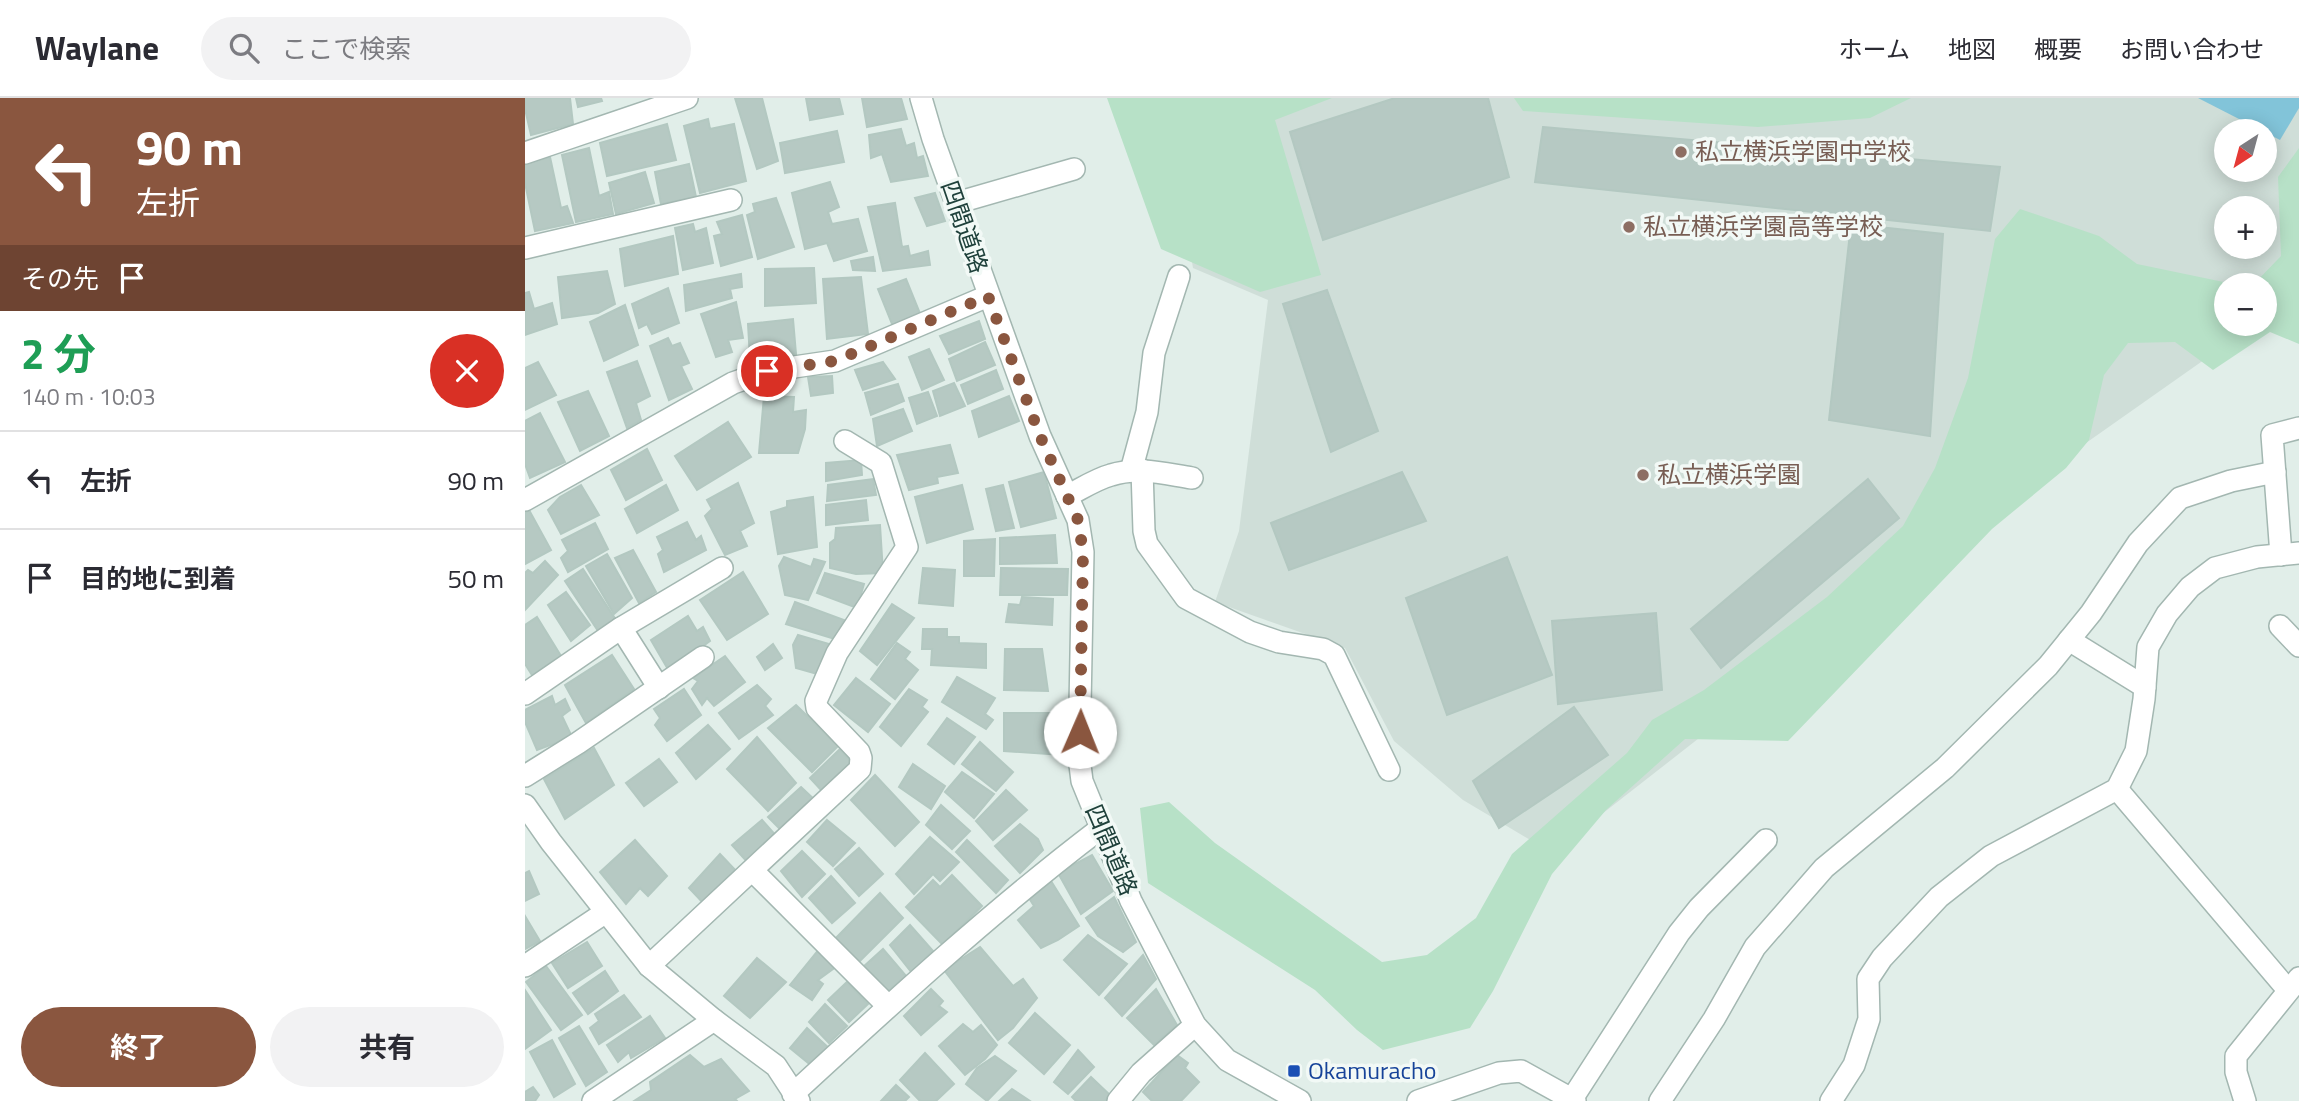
<!DOCTYPE html>
<html lang="ja">
<head>
<meta charset="utf-8">
<style>
  body { margin:0; font-family:"Titillium Web","Noto Sans JP",sans-serif; background:#f2f2f3; color:#2b2b33; height:100vh; display:flex; flex-direction:column; font-size:26px; white-space:nowrap }
  * { box-sizing:border-box; margin:0 }
  p { font-size:23px; color:#7c7c81 }
  .icon { flex:none; width:38px; height:38px; fill:none; stroke:currentColor; stroke-width:2; stroke-linecap:round; stroke-linejoin:round }
  .map { position:relative; flex:1; overflow:hidden }
  .side { display:flex; flex-direction:column; background:#fff; width:525px }
  .side>* { flex:none }
  .top-card { background:#8a563f; color:#fff; overflow:hidden }
  .needle { width:46px; rotate:216deg }
  .controls { position:absolute; left:1689px; top:21px; display:grid; gap:14px }
  .controls a { display:grid; place-items:center; width:63px; height:63px; border-radius:50%; background:#fff; box-shadow:0 4px 18px #0003; font-size:35px }
  .pin { position:absolute; display:grid; place-items:center; width:60px; height:60px; color:#fff; margin:-30px; border:4px solid #fff; border-radius:50%; box-shadow:0 2px 7px #0007 }
  .me { position:absolute; width:77px; margin:-38px; rotate:1deg; stroke-linejoin:round; filter:drop-shadow(0 0 5px #0008) }
  .turn { display:flex; align-items:center; gap:24px; height:147px; padding:0 21px; font-size:32px }
  .turn .icon { width:91px; height:91px; stroke-width:2.5 }
  .turn b { display:block; font-size:49px; line-height:60px }
  .then { display:flex; align-items:center; height:66px; padding:0 21px; background:#0003; gap:14px; font-size:26px }
  .round { display:grid; place-items:center; flex:none; width:74px; height:74px; border-radius:37px; background:#f2f2f3 }
  .head { display:flex; align-items:center; justify-content:space-between; height:119px; padding:0 21px }
  h1 { font-size:42px; font-weight:700; line-height:52px; color:#1e9e55 }
  .primary-button { display:flex; gap:14px; margin-top:auto; padding:14px 21px }
  .primary-button a { flex:1; height:80px; border-radius:42px; background:#8a563f; color:#fff; font-size:28px; font-weight:700; line-height:80px; text-align:center }
  .primary-button a+a { background:#f2f2f3; color:#2b2b33 }
  ul { padding:0; list-style:none }
  li { display:flex; align-items:center; gap:21px; height:98px; padding:0 21px; border-top:2px solid #e1e1e2 }
  li div { flex:1 }
  li b { display:block; font-size:26px }
  li em { font-style:normal }
  header { display:flex; align-items:center; gap:42px; box-sizing:border-box; height:98px; padding:0 35px; background:#fff; border-bottom:2px solid #e1e1e2 }
  header strong { font-size:33px }
  nav { display:flex; gap:38px; margin-inline-start:auto; font-size:24px }
  .search { width:490px; height:63px; background:#f2f2f3; display:flex; align-items:center; gap:18px; box-sizing:border-box; padding:0 24px; border-radius:38px; color:#7c7c81; font-size:26px }
  main { display:flex; flex:1; min-height:0 }
  .map>svg:first-child { display:block }
  .built { fill:#cfded8; fill-rule:evenodd }
  .green { fill:#b7e1c7 }
  .water { fill:#82c4d9 }
  .building { fill:#b6c9c3; stroke:#b3c8c1; stroke-width:2 }
  .lines { fill:none; stroke-linecap:round; stroke-linejoin:round }
  .minor-casing { stroke:#a3b7b1; stroke-width:24 }
  .minor { stroke:#fff; stroke-width:21 }
  .route { stroke:#8a563f; stroke-width:12; stroke-dasharray:0 21.6 }
  .education-dot { fill:#8d6e63; stroke:#f2f9f6; stroke-width:2.5 }
  .transit-dot { fill:#1a4fb4; stroke:#f2f9f6; stroke-width:2.5 }
  .labels { text-anchor:middle; stroke-width:7; stroke-linejoin:round; paint-order:stroke }
  .education-label { font-size:24px; fill:#785e54; stroke:#f2f9f6; text-anchor:start }
  .street-label { font-size:24px; fill:#1f413b; stroke:#f2f9f6 }
  .transit-label { font-size:24px; fill:#164399; stroke:#f2f9f6; text-anchor:start }
</style>
</head>
<body>
<header>
<strong>Waylane</strong>
<div class="search"><svg class="icon" aria-label="search" viewBox="0 0 24 24"><circle cx="10" cy="10" r="6"/><path d="M15 15l6 6"/></svg>ここで検索</div>
<nav><a>ホーム</a><a>地図</a><a>概要</a><a>お問い合わせ</a></nav>
</header>
<main>
<section class="side">
<div class="top-card">
<div class="turn"><svg class="icon" aria-label="left" viewBox="0 0 24 24"><path d="M17 20v-9H6M10 6l-5 5 5 5"/></svg><div><b>90 m</b>左折</div></div>
<div class="then">その先<svg class="icon" aria-label="arrive" viewBox="0 0 24 24"><path d="M6 21V4h12l-3 4 3 4H6"/></svg></div>
</div>
<div class="head"><div><h1>2 分</h1><p>140 m · 10:03</p></div><a class="round" style="background:#d93025;color:#fff"><svg class="icon" aria-label="close" viewBox="0 0 24 24"><path d="M6 6l12 12M18 6L6 18"/></svg></a></div>
<ul>
<li><svg class="icon" aria-label="left" viewBox="0 0 24 24"><path d="M17 20v-9H6M10 6l-5 5 5 5"/></svg><div><b>左折</b></div><em>90 m</em></li>
<li><svg class="icon" aria-label="arrive" viewBox="0 0 24 24"><path d="M6 21V4h12l-3 4 3 4H6"/></svg><div><b>目的地に到着</b></div><em>50 m</em></li>
</ul>
<div class="primary-button"><a>終了</a><a>共有</a></div>
</section>
<div class="map">
<svg width="1774" height="1003" viewBox="0 0 1774 1003">
  <rect width="100%" height="100%" fill="#e1eee9"/>
  <path class="built" d="M640,0H1774V196L1740,187H1701V226H1730L1466,412L1027,755L938,702L869,643L820,550L690,504L714,433L743,202L668,170ZM1701,33H1740V72H1701ZM1701,110H1740V149H1701Z"/>
  <g class="green">
    <polygon points="582,0 807,0 750,22 796,177 735,194 636,151"/>
    <polygon points="989,0 1386,0 1345,20 1233,29 998,13"/>
    <polygon points="1774,50 1774,246 1745,234 1688,272 1650,244 1603,245 1579,277 1564,342 1541,370 1467,431 1263,643 1160,641 1081,712 1027,776 968,893 945,930 858,952 832,932 790,892 623,785 615,710 644,704 690,745 857,864 902,857 951,820 987,756 1102,655 1127,622 1179,592 1302,499 1378,428 1410,370 1443,280 1470,141 1495,111 1574,138 1612,166 1713,187 1701,187 1701,226 1740,226 1740,187 1728,187 1756,158 1753,79"/>
  </g>
  <polygon class="water" points="1673,0 1774,0 1774,10 1755,42"/>
  <g class="building">
    <polygon points="0,0 45,0 48,26 6,37 0,11"/>
    <polygon points="51,0 76,0 77,3 53,9"/>
    <polygon points="210,0 237,0 253,63 232,71"/>
    <polygon points="281,0 314,0 318,16 285,22"/>
    <polygon points="337,0 376,0 382,21 342,29"/>
    <polygon points="870,0 963,0 984,79 798,142 765,34"/>
    <polygon points="183,21 185,31 209,26 221,83 175,95 159,28"/>
    <polygon points="142,26 151,62 82,78 75,45"/>
    <polygon points="1018,29 1475,69 1465,133 1010,84"/>
    <polygon points="376,31 381,48 389,45 392,60 398,58 403,78 366,84 357,56 346,60 344,37"/>
    <polygon points="312,33 319,64 260,75 255,45"/>
    <polygon points="64,50 74,98 84,94 88,116 51,124 37,57"/>
    <polygon points="25,59 36,110 42,108 48,125 10,133 0,85 0,66"/>
    <polygon points="164,66 171,99 136,106 130,74"/>
    <polygon points="120,74 129,105 91,116 84,85"/>
    <polygon points="305,84 314,109 303,114 307,126 333,121 342,153 309,163 302,145 280,151 267,95"/>
    <polygon points="410,95 420,123 402,128 390,100"/>
    <polygon points="251,100 269,149 233,161 222,117 230,114 228,106"/>
    <polygon points="370,105 377,149 383,148 385,158 403,153 405,167 358,173 343,109"/>
    <polygon points="217,117 227,159 196,168 189,138 197,136 192,124"/>
    <polygon points="168,126 170,134 181,130 188,165 158,172 150,130"/>
    <polygon points="1326,126 1418,136 1405,338 1304,322"/>
    <polygon points="148,138 153,176 100,188 95,151"/>
    <polygon points="348,159 350,173 328,172 326,163"/>
    <polygon points="289,170 291,205 240,208 240,171"/>
    <polygon points="82,173 90,206 73,215 37,220 33,179"/>
    <polygon points="216,176 217,189 205,191 207,200 161,213 159,187"/>
    <polygon points="336,179 343,236 302,241 298,181"/>
    <polygon points="381,181 396,218 369,231 353,191"/>
    <polygon points="143,190 154,225 127,236 122,226 114,230 107,206"/>
    <polygon points="802,192 853,333 806,354 758,206"/>
    <polygon points="4,194 9,211 27,205 32,226 0,237 0,195"/>
    <polygon points="211,204 218,240 203,242 207,254 191,259 176,216"/>
    <polygon points="100,207 113,247 79,263 65,224"/>
    <polygon points="268,221 271,256 225,261 223,226"/>
    <polygon points="454,223 460,241 424,256 415,238"/>
    <polygon points="143,240 147,248 155,245 164,265 156,268 167,291 144,302 125,248"/>
    <polygon points="460,244 470,267 432,283 424,261"/>
    <polygon points="404,251 419,282 397,292 384,259"/>
    <polygon points="112,263 125,298 111,305 116,322 102,330 82,274"/>
    <polygon points="13,264 31,297 0,312 0,270"/>
    <polygon points="358,264 370,281 338,292 330,272"/>
    <polygon points="471,272 478,291 443,306 436,287"/>
    <polygon points="307,278 308,295 286,298 283,279"/>
    <polygon points="429,285 440,308 415,318 408,293"/>
    <polygon points="373,286 379,303 346,317 340,295"/>
    <polygon points="63,293 84,338 55,353 33,304"/>
    <polygon points="403,294 412,318 392,326 384,300"/>
    <polygon points="239,298 269,299 268,314 281,312 280,331 273,355 234,355"/>
    <polygon points="484,298 494,323 454,339 447,313"/>
    <polygon points="378,311 387,333 352,348 348,321"/>
    <polygon points="15,315 40,364 5,380 0,366 0,323"/>
    <polygon points="203,324 226,359 172,392 150,358"/>
    <polygon points="425,347 433,375 412,379 413,385 384,392 372,357"/>
    <polygon points="122,351 137,382 101,402 86,372"/>
    <polygon points="336,362 337,377 301,383 301,365"/>
    <polygon points="519,374 531,420 496,429 484,384"/>
    <polygon points="877,374 901,423 764,472 746,425"/>
    <polygon points="348,381 351,397 302,403 303,387"/>
    <polygon points="1343,381 1374,420 1196,570 1166,531"/>
    <polygon points="213,385 229,425 215,433 222,448 200,457 180,418 187,411 182,402"/>
    <polygon points="56,387 74,417 36,436 23,412 35,399"/>
    <polygon points="141,387 153,412 112,435 100,411"/>
    <polygon points="437,387 448,431 402,445 390,399"/>
    <polygon points="478,387 489,430 471,433 461,391"/>
    <polygon points="288,399 292,449 253,456 246,414 262,409 262,403"/>
    <polygon points="341,402 343,422 301,427 301,407"/>
    <polygon points="4,412 26,452 0,466 0,415"/>
    <polygon points="162,424 171,442 176,438 181,452 139,474 133,456 138,452 132,439"/>
    <polygon points="70,425 83,451 43,474 36,460 43,453 37,442"/>
    <polygon points="355,427 358,475 331,476 305,470 305,445 310,441 311,430"/>
    <polygon points="530,437 532,465 475,466 475,440"/>
    <polygon points="470,441 469,478 439,478 439,443"/>
    <polygon points="108,452 131,494 114,505 90,460"/>
    <polygon points="82,456 107,500 89,516 61,468"/>
    <polygon points="259,459 286,469 289,461 300,464 283,502 260,497 254,468"/>
    <polygon points="982,459 1027,577 922,617 881,500"/>
    <polygon points="20,463 33,477 0,512 0,475 3,472 8,475"/>
    <polygon points="398,470 430,472 428,508 394,505"/>
    <polygon points="476,470 543,471 542,497 475,497"/>
    <polygon points="58,471 91,522 73,533 40,483"/>
    <polygon points="218,474 243,516 202,542 175,502"/>
    <polygon points="300,475 339,486 332,510 292,495"/>
    <polygon points="41,494 65,527 46,543 23,507"/>
    <polygon points="497,499 528,501 527,527 481,524 484,506 495,507"/>
    <polygon points="270,504 319,522 310,541 261,526"/>
    <polygon points="367,506 389,520 352,567 335,553"/>
    <polygon points="1131,515 1137,592 1033,606 1027,523"/>
    <polygon points="163,518 172,533 178,529 185,543 144,573 126,542"/>
    <polygon points="12,519 36,558 7,577 0,566 0,527"/>
    <polygon points="398,531 422,531 422,539 434,539 434,545 461,546 461,570 406,567 407,551 397,551"/>
    <polygon points="273,537 307,547 296,577 271,570 268,547"/>
    <polygon points="372,545 385,554 380,561 393,572 370,601 346,581"/>
    <polygon points="248,546 257,560 240,572 232,559"/>
    <polygon points="480,551 517,551 523,593 479,592"/>
    <polygon points="87,557 109,591 61,625 40,587"/>
    <polygon points="200,558 220,584 189,608 182,600 177,607 167,591 173,583 168,580"/>
    <polygon points="432,579 470,600 460,616 468,622 461,631 417,604"/>
    <polygon points="331,580 365,606 343,634 309,607"/>
    <polygon points="232,587 246,601 240,608 248,617 214,641 194,615"/>
    <polygon points="159,591 176,617 142,643 130,627 135,620 129,611"/>
    <polygon points="384,591 402,602 397,609 403,614 376,648 355,629"/>
    <polygon points="27,598 30,607 40,601 45,612 37,618 47,639 12,652 0,624 0,612"/>
    <polygon points="271,607 313,648 287,674 243,630"/>
    <polygon points="1049,609 1083,657 974,730 948,683"/>
    <polygon points="479,615 537,615 537,657 479,653"/>
    <polygon points="422,620 450,639 429,666 403,646"/>
    <polygon points="183,627 205,651 171,681 151,655"/>
    <polygon points="232,639 271,685 243,713 202,671"/>
    <polygon points="455,644 488,674 471,693 437,666"/>
    <polygon points="69,650 89,687 40,721 19,681"/>
    <polygon points="315,651 328,666 298,694 285,680"/>
    <polygon points="134,661 152,684 119,708 101,685"/>
    <polygon points="388,666 420,688 406,711 374,689"/>
    <polygon points="437,674 469,696 449,720 420,694"/>
    <polygon points="350,677 394,724 370,748 326,702"/>
    <polygon points="276,689 293,705 261,737 243,719"/>
    <polygon points="481,692 502,712 468,742 451,723"/>
    <polygon points="416,707 445,733 427,751 401,727"/>
    <polygon points="237,722 253,740 225,767 207,747"/>
    <polygon points="302,722 330,745 308,768 282,744"/>
    <polygon points="495,726 513,741 518,752 495,775 470,748"/>
    <polygon points="405,739 434,764 415,783 408,776 389,796 371,776"/>
    <polygon points="110,742 142,778 123,798 115,790 101,806 75,774"/>
    <polygon points="442,742 483,782 471,795 431,754"/>
    <polygon points="334,750 358,776 334,798 310,771"/>
    <polygon points="277,753 300,776 277,799 256,773"/>
    <polygon points="195,756 214,776 182,809 164,790"/>
    <polygon points="567,757 588,793 556,816 533,775"/>
    <polygon points="4,773 14,796 0,803 0,775"/>
    <polygon points="427,777 457,808 418,847 381,809 408,782 415,789"/>
    <polygon points="306,778 330,805 307,825 284,800"/>
    <polygon points="526,783 554,828 533,842 516,850 493,822 509,808 504,800"/>
    <polygon points="355,795 378,820 333,865 308,843"/>
    <polygon points="589,799 611,844 598,854 573,838 561,820"/>
    <polygon points="0,818 15,843 0,851"/>
    <polygon points="385,827 408,853 387,875 365,847"/>
    <polygon points="563,837 602,866 574,897 539,862"/>
    <polygon points="62,844 77,868 43,890 27,865"/>
    <polygon points="455,849 488,888 498,881 512,900 488,930 473,942 419,872"/>
    <polygon points="295,850 312,868 293,882 298,886 287,902 265,887"/>
    <polygon points="358,851 381,878 361,895 338,869"/>
    <polygon points="618,857 631,881 597,918 580,900"/>
    <polygon points="232,860 261,884 225,920 199,898"/>
    <polygon points="21,868 57,917 36,932 1,884"/>
    <polygon points="80,873 93,893 63,916 48,895"/>
    <polygon points="322,884 343,906 324,924 303,902"/>
    <polygon points="406,891 418,903 414,908 422,914 396,937 379,918"/>
    <polygon points="631,891 652,927 629,947 602,920"/>
    <polygon points="0,892 26,932 0,951"/>
    <polygon points="99,897 116,919 74,946 65,930 74,923 70,916"/>
    <polygon points="300,906 322,928 304,945 284,924"/>
    <polygon points="510,915 545,947 519,976 484,945"/>
    <polygon points="125,918 140,940 106,960 104,954 93,964 82,947"/>
    <polygon points="438,926 448,934 456,927 472,947 460,961 440,977 414,948"/>
    <polygon points="54,928 82,974 61,988 34,940"/>
    <polygon points="282,930 306,952 288,969 265,950"/>
    <polygon points="27,942 50,986 29,999 5,954"/>
    <polygon points="553,952 569,969 543,996 529,984"/>
    <polygon points="400,955 429,986 411,1003 395,1003 375,982"/>
    <polygon points="165,957 179,969 196,961 224,993 210,1001 212,1003 109,1003 126,992 125,984"/>
    <polygon points="652,957 663,965 660,970 674,984 656,1003 627,1003 618,994"/>
    <polygon points="470,958 491,973 462,1003 441,986 452,970"/>
    <polygon points="566,979 585,997 580,1003 551,1003 547,999"/>
    <polygon points="371,987 384,999 380,1003 356,1003"/>
    <polygon points="8,989 14,997 10,1003 0,1003 0,994"/>
    <polygon points="487,991 505,1003 474,1003"/>
  </g>
  <g class="lines">
    <defs>
      <g id="minor">
        <polyline points="396,0 408,41 515,338 553,422 558,454 554,659 557,683 606,803 670,927 702,962 775,1003"/>
        <polyline points="0,55 162,0"/>
        <polyline points="431,105 549,71"/>
        <polyline points="0,150 206,102"/>
        <polyline points="617,372 619,433 622,446 661,500 725,534 754,544 798,551 809,557 864,672"/>
        <polyline points="606,373 622,314 629,255 654,178"/>
        <path d="M542,398C556,391 571,381 586,377C613,368 640,376 667,380"/>
        <polyline points="0,402 208,285 242,273 310,263 463,198"/>
        <polyline points="1756,457 1747,337 1774,330"/>
        <polyline points="1755,528 1774,548"/>
        <polyline points="96,530 134,590"/>
        <polyline points="1544,542 1620,589"/>
        <polyline points="0,596 96,530 197,470"/>
        <polyline points="0,678 53,645 178,559"/>
        <polyline points="1592,691 1763,892"/>
        <polyline points="0,707 26,744 124,868 189,922 251,968 274,1003"/>
        <polyline points="228,773 363,908"/>
        <polyline points="0,868 81,814"/>
        <polyline points="124,868 335,671 336,660 334,654 292,610 291,603 312,555 382,449 356,365 320,343"/>
        <path d="M268,996C368,904 468,812 576,730"/>
        <polyline points="1047,1001 1154,835 1174,810 1241,742"/>
        <polyline points="68,1003 189,922"/>
        <polyline points="593,1003 616,975 670,927"/>
        <polyline points="893,1003 974,975 996,973 1050,1003"/>
        <polyline points="1135,1003 1189,921 1230,849 1299,770 1420,670 1523,568 1566,515 1613,445 1655,400 1706,383 1750,374"/>
        <polyline points="1306,1003 1329,967 1344,921 1343,881 1357,860 1414,799 1466,758 1592,691 1611,653 1619,601 1623,549 1642,516 1665,489 1690,470 1732,459 1774,455"/>
        <polyline points="1720,1003 1711,974 1711,958 1774,880"/>
      </g>
    </defs>
    <use href="#minor" class="minor-casing"/>
    <use href="#minor" class="minor"/>
  </g>
  <g class="lines">
    <polyline class="route" points="242,273 310,263 463,198 515,338 553,422 558,454 555,634"/>
  </g>
  <g class="education-dot">
    <circle cx="1156" cy="54" r="7"/>
    <circle cx="1104" cy="129" r="7"/>
    <circle cx="1118" cy="377" r="7"/>
  </g>
  <rect class="transit-dot" x="762" y="966" width="14" height="14" rx="3.5"/>
  <g class="labels">
    <g class="education-label">
      <text x="1170" y="62">私立横浜学園中学校</text>
      <text x="1118" y="137">私立横浜学園高等学校</text>
      <text x="1132" y="385">私立横浜学園</text>
    </g>
    <g class="street-label">
      <text transform="translate(439 129) rotate(71)" y="8">四間道路</text>
      <text transform="translate(586 752) rotate(67)" y="8">四間道路</text>
    </g>
    <g class="transit-label">
      <text x="783" y="981">Okamuracho</text>
    </g>
  </g>
</svg>
<div class="controls">
<a><svg class="needle" viewBox="-14 -14 28 28"><path d="M0-13l5 13h-10z" fill="#e53935"/><path d="M0 13l5-13h-10z" fill="#7c7c81"/></svg></a>
<a>+</a>
<a>−</a>
</div>
<div class="pin" style="left:242px;top:273px;background:#d93025"><svg class="icon" aria-label="arrive" viewBox="0 0 24 24"><path d="M6 21V4h12l-3 4 3 4H6"/></svg></div>
<svg class="me" style="left:555px;top:634px" viewBox="-20 -20 40 40"><circle r="19" fill="#fff"/><path d="M0-13L10 11 0 6-10 11z" fill="#8a563f"/></svg>
</div>
</main>
</body>
</html>
